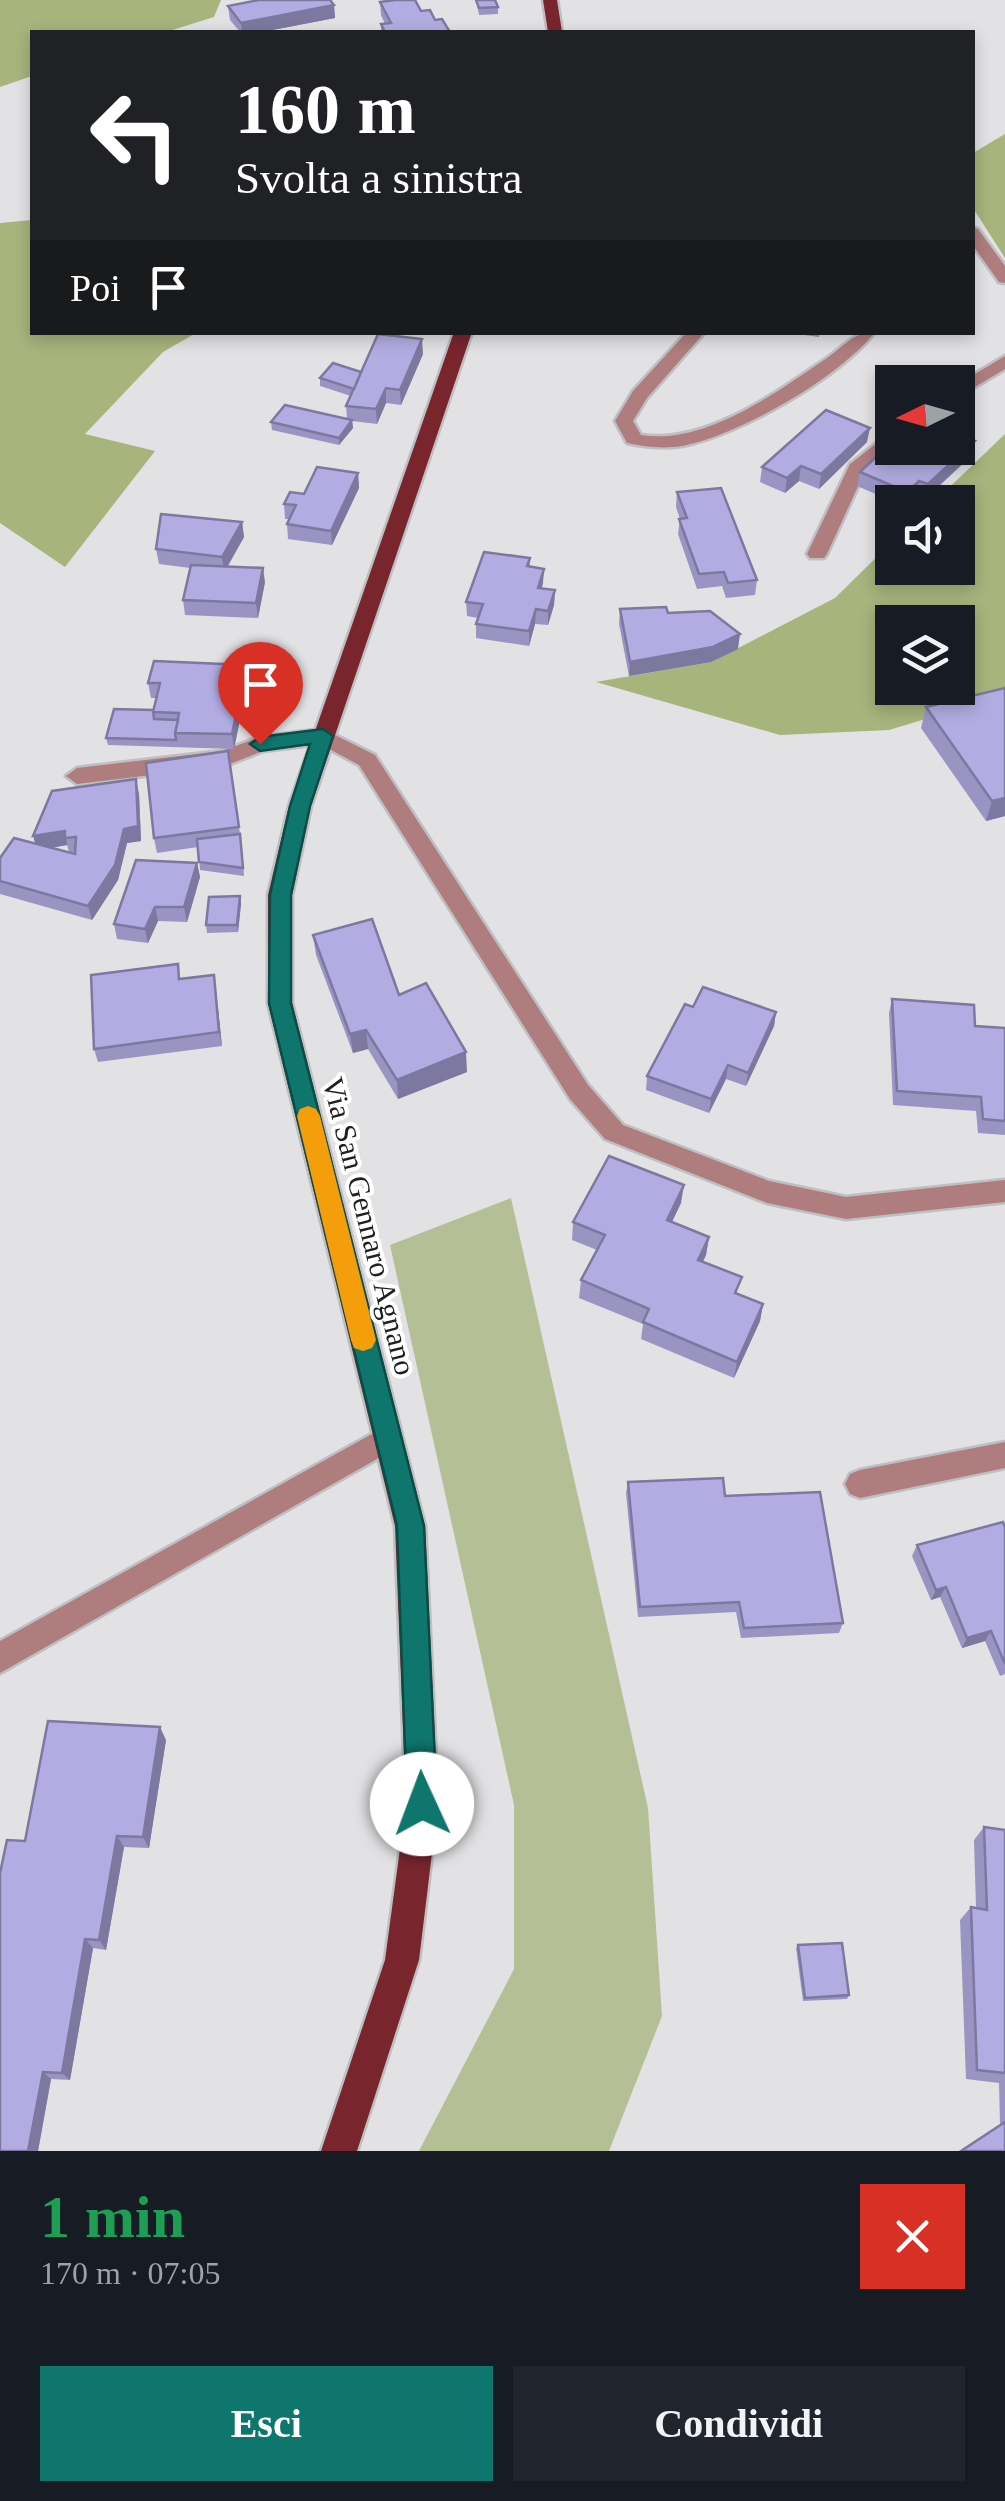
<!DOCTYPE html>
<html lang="it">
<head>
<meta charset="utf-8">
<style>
  body { margin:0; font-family:"Times New Roman",serif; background:#20242c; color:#f1f3f6; height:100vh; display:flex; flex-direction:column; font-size:38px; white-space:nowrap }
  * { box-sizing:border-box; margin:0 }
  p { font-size:32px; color:#9ea1a6 }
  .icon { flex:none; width:55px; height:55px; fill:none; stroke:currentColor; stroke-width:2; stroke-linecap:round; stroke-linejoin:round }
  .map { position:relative; height:2151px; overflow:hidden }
  .sheet { display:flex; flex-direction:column; background:#171b24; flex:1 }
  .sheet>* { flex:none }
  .guide { position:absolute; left:30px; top:30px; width:945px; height:305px; border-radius:0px; box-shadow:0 5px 15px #0003; background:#202124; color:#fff; overflow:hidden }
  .needle { width:65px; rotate:265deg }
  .fabs { position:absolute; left:875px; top:365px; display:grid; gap:20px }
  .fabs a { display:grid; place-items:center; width:100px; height:100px; border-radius:0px; background:#171b24; box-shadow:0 5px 15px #0003; font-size:50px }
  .pin { position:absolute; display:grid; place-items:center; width:85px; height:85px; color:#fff; margin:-102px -42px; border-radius:50% 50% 50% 0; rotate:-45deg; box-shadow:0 0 10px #0007 }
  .pin .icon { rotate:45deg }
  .me { position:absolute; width:110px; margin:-55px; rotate:358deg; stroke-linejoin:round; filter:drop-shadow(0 0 8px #0008) }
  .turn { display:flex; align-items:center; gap:35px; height:210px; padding:0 40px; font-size:45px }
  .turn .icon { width:130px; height:130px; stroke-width:2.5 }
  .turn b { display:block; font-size:70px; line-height:85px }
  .then { display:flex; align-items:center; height:95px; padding:0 40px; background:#0003; gap:20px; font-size:38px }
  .round { display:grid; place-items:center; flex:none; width:105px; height:105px; border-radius:0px; background:#20242c }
  .head { display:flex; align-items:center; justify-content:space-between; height:170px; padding:0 40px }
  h1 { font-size:60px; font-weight:700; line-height:75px; color:#1e9e55 }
  .cta { display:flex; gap:20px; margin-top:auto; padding:20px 40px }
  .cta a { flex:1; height:115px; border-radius:0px; background:#0f766e; color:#fff; font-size:40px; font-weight:700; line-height:115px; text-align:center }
  .cta a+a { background:#20242c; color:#f1f3f6 }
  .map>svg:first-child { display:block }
  .green { fill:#b5bf95 }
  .forest { fill:#a7b47c; fill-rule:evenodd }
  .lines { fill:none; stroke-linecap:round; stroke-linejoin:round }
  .minor-casing { stroke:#bfbfc2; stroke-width:5 }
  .major-casing { stroke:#bfbfc2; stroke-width:5 }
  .minor { fill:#af7d7e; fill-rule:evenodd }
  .major { fill:#79252e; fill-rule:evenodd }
  .wall { fill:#9a94c3; fill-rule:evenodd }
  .shaded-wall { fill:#7d789f }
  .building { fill:#b3ace3; stroke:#7d789f; stroke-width:2.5 }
  .route { fill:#0f766e; stroke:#0a4d48; stroke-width:2.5 }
  .slow { fill:#f59e0b }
  .labels { text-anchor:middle; stroke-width:8; stroke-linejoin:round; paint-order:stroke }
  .street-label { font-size:30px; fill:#1e1f20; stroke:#fff }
</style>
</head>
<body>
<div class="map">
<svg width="1005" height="2151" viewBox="0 0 1005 2151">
  <rect width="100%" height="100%" fill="#e2e2e5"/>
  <polygon class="green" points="511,1198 648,1808 662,2016 609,2151 419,2151 514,1969 514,1805 390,1245"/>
  <g class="forest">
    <polygon points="0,0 221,0 214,17 166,32 32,32 32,76 0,87"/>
    <polygon points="1005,134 1005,258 973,208 973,153"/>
    <polygon points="32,220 32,332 196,333 163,352 85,434 155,451 65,567 0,523 0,223"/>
    <path d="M1005,434V695L889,730L780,735L596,682L711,662L835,598L892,542V568H958V502H934ZM892,622H958V688H892Z"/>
  </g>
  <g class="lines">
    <defs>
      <g id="minor">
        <polygon points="972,227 978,229 1005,266 1005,283 999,282 972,244"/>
        <path d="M687,332H705L647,398L633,421L641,435C704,445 774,394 824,360C843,348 852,332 875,332C839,378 739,435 682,446C663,449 646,447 627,443L615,421L633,391Z"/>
        <polygon points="1005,356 1005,369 958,397 958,384"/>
        <polygon points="892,431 892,446 865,471 827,554 824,558 810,558 807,554 850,464"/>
        <polygon points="323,729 375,755 588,1085 623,1125 769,1181 846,1197 1005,1180 1005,1202 846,1219 767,1203 605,1139 570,1099 359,765 320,744 263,751 225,766 77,784 66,776 77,768 222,751 260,737"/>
        <polygon points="388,1425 398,1429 402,1438 398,1447 0,1673 0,1641"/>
        <polygon points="1005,1442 1005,1468 860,1498 850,1494 845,1484 850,1474 860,1470"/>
      </g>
      <g id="major">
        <polygon points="543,0 557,0 562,32 548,32"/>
        <polygon points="454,332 472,332 311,806 292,895 292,1003 425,1526 438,1804 419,1960 357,2151 321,2151 385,1960 406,1804 395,1526 268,1003 268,895 289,806"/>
      </g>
    </defs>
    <use href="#minor" class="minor-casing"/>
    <use href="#major" class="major-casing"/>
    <use href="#minor" class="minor"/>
    <use href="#major" class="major"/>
  </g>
  <g class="wall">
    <polygon points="476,0 498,7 498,14 479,15"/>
    <polygon points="380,2 421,11 435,20 450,32 381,32 381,24 385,24 381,15"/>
    <polygon points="334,5 335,18 262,32 240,32 230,20 228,6"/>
    <polygon points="782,332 820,332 819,337"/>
    <polygon points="423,354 401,405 386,403 377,424 352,421 353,428 339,445 272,430 271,422 347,419 346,406 351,396 320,386 320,378 361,372"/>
    <polygon points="867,442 819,489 799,481 785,493 760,482 762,467"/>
    <polygon points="971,456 925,499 916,495 909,502 894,502 857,486 860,472"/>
    <polygon points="358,473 359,488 332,545 288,539 287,524 289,519 285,519 284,504"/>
    <polygon points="677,492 757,580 755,595 726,598 722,586 697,589 678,534 680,519 676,507"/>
    <polygon points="242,522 244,537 228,566 265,582 258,618 185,615 183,600 190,568 159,564 156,549"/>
    <polygon points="530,558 530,567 544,569 542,588 555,590 554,605 548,625 535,624 529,646 476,638 476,624 478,618 467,616 466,602"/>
    <polygon points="620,609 738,649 711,662 629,676 619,624"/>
    <polygon points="246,665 248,680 234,749 108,745 106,738 153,710 156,698 151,698 148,683"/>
    <polygon points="1005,688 1005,816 986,821 921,728 926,707"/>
    <polygon points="228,751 241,841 244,876 200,870 198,847 157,853 154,838"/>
    <path d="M139,794L141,841L127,843L118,880L92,920L0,894V858L35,843ZM67,845L69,852H75V854L52,848Z"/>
    <polygon points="197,863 200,877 187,922 158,921 148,943 117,939 114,924"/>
    <polygon points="240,896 241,904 238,932 207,933 206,925"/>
    <polygon points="313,935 399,995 467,1072 398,1099 368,1049 353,1053 316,955"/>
    <polygon points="214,975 222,1046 98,1062 94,1049"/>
    <polygon points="892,999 975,1026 1005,1028 1005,1135 978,1133 976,1111 893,1105 889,1013"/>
    <polygon points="776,1012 774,1026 746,1086 726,1079 709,1113 646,1090 647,1076"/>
    <polygon points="681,1203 672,1222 709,1237 706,1255 703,1262 739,1294 763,1304 760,1321 734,1378 641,1339 643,1324 579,1298 581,1280 597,1250 572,1240 573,1222"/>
    <polygon points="628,1482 725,1496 843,1623 839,1633 741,1638 736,1612 638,1617 626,1493"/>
    <polygon points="1005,1527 1005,1674 1000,1676 985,1641 962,1648 940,1597 931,1600 912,1556 917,1545"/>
    <polygon points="166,1740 149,1848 124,1847 106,1950 93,1948 70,2080 51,2079 38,2151 25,1841"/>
    <polygon points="984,1827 1005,1830 1005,2151 1000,2125 999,2083 966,2079 960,1920 971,1907 976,1908 974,1840"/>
    <polygon points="798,1945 849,1995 847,1999 803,2001 796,1948"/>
  </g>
  <g class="shaded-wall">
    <polygon points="334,5 335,18 262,32 242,32 241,23"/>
    <polygon points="422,339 423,354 401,405 400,390"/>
    <polygon points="386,388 386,403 377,424 376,409"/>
    <polygon points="352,420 353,428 339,445 339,438"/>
    <polygon points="870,428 867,442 819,489 821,474"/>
    <polygon points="975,441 971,456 925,499 928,484"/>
    <polygon points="801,466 799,481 785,493 787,478"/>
    <polygon points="358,473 359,488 332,545 331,531"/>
    <polygon points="919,481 916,495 909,502 905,502 907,492"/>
    <polygon points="242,522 244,537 224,572 222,557"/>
    <polygon points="263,568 265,582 258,618 256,603"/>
    <polygon points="544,569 543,583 538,602 538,588"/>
    <polygon points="555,590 554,605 548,625 548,611"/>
    <polygon points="536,609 535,624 529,646 529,631"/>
    <polygon points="740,634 738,649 711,662 629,676 630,662"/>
    <polygon points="246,665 248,680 234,749 232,734"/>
    <polygon points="136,779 139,794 141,841 127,843 118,880 92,920 88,906 124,829"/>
    <polygon points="1005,798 1005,816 986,821 992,801"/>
    <polygon points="65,831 67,845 37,850 33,836"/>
    <polygon points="197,863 200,877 187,922 184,907"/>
    <polygon points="240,896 241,904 238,932 237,925"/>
    <polygon points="155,907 158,921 148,943 145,929"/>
    <polygon points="214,975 216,989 222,1046 219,1032"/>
    <polygon points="776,1012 774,1026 746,1086 748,1073"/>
    <polygon points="366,1030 368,1049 353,1053 350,1034"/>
    <polygon points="466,1052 467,1072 398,1099 397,1080"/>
    <polygon points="728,1065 726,1079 709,1113 711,1099"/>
    <polygon points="684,1185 681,1203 664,1238 667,1220"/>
    <polygon points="709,1237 706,1255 695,1277 698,1260"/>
    <polygon points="763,1304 760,1321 734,1378 737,1362"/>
    <polygon points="946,1587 940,1597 931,1600 936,1590"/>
    <polygon points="991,1631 985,1641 962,1648 967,1638"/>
    <polygon points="160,1727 166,1740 149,1848 143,1837"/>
    <polygon points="117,1836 124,1847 106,1950 99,1940"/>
    <polygon points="85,1939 93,1948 70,2080 62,2073"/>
    <polygon points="43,2072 51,2079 38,2151 28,2151"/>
  </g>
  <g class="building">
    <polygon points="259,0 330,0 334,5 241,23 228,6"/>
    <polygon points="395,0 415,0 421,11 430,10 435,20 442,19 450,32 385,32 381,24 391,23 380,2"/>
    <polygon points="476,0 495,0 498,7 479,8"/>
    <polygon points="378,334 422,339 400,390 386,388 376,409 346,406"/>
    <polygon points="333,363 361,372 354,389 320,378"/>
    <polygon points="285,405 352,420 339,438 271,422"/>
    <polygon points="826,410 870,428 821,474 801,466 787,478 762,467"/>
    <polygon points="958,434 975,441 928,484 919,481 907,492 860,472 892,442 892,448 958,448"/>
    <polygon points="317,467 358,473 331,531 287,524 296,505 284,504 290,492 304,494"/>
    <polygon points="721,488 757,580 728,583 724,572 699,574 679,519 687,518 677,492"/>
    <polygon points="161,514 242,522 222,557 156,549"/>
    <polygon points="484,552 530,558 527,566 544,569 538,588 555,590 548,611 536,609 529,631 476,624 483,604 466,602"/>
    <polygon points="191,565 263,568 256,603 183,600"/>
    <polygon points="666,607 668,613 710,611 740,634 713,647 630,662 620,609"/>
    <polygon points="154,661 246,665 232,734 175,733 179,713 153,712 160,683 148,683"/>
    <polygon points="1005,688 1005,798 992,801 926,707"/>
    <polygon points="114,709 153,710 154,719 178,720 175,733 176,740 106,738"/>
    <polygon points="228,751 239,827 154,838 146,763"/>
    <polygon points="136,779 138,826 124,829 115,865 88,906 0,881 0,858 14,838 75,854 76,837 65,838 65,831 33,836 52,791"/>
    <polygon points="240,834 243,868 199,862 197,839"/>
    <polygon points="136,860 197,863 184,907 155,907 145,929 114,924"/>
    <polygon points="240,896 237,925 206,925 209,897"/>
    <polygon points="372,919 399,995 426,983 466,1052 397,1080 366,1030 350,1034 313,935"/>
    <polygon points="178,964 179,979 214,975 219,1032 94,1049 91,975"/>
    <polygon points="703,987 776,1012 748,1073 728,1065 711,1099 647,1076 685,1004 693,1007"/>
    <polygon points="892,999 974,1005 975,1026 1005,1028 1005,1121 983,1119 981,1097 897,1091"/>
    <polygon points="609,1156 684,1185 667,1220 709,1237 698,1260 742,1277 735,1293 763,1304 737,1362 643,1322 649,1309 581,1280 605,1235 573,1222"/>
    <polygon points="723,1478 725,1496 820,1492 843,1623 744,1628 739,1602 640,1607 628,1482"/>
    <polygon points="1003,1522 1005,1527 1005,1664 991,1631 967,1638 946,1587 936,1590 917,1545"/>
    <polygon points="48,1721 160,1727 143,1837 117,1836 99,1940 85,1939 62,2073 43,2072 28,2151 0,2151 0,1873 7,1840 25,1841"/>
    <polygon points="984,1827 1005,1830 1005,2073 977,2070 971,1907 987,1910"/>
    <polygon points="842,1943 849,1995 805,1998 798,1945"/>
    <polygon points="1005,2122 1005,2151 961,2151"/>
  </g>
  <polygon class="route" points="323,729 333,736 310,806 291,895 291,1003 424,1526 437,1804 432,1815 422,1819 411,1815 407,1804 397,1526 269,1003 270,895 290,806 310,744 260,751 250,744 260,737"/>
  <polygon class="slow" points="308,1106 316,1109 320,1116 376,1340 372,1348 363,1351 354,1348 351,1340 297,1116 300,1109"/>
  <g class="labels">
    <g class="street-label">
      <text transform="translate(369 1226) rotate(76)" y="10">Via San Gennaro Agnano</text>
    </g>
  </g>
</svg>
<div class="fabs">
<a><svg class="needle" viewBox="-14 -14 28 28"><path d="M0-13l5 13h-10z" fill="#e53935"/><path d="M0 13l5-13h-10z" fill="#9ea1a6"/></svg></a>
<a><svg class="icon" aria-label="sound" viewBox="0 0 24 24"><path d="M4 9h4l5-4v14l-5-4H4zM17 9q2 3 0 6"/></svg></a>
<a><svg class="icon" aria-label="layers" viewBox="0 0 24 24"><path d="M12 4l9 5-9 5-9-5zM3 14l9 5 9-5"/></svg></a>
</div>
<div class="pin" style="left:260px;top:744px;background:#d93025"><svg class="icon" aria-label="arrive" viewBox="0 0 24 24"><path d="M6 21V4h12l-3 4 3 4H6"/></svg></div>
<svg class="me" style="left:422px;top:1804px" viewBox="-20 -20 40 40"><circle r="19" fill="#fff"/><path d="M0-13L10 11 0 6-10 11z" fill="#0f766e"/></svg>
<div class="guide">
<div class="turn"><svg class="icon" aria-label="left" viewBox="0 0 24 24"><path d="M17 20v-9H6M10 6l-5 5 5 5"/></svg><div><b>160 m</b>Svolta a sinistra</div></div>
<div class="then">Poi<svg class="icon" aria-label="arrive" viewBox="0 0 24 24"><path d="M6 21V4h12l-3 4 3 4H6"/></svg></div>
</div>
</div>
<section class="sheet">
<div class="head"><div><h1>1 min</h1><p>170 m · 07:05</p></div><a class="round" style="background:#d93025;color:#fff"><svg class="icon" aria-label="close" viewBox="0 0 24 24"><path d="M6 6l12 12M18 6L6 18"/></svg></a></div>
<div class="cta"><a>Esci</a><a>Condividi</a></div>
</section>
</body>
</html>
